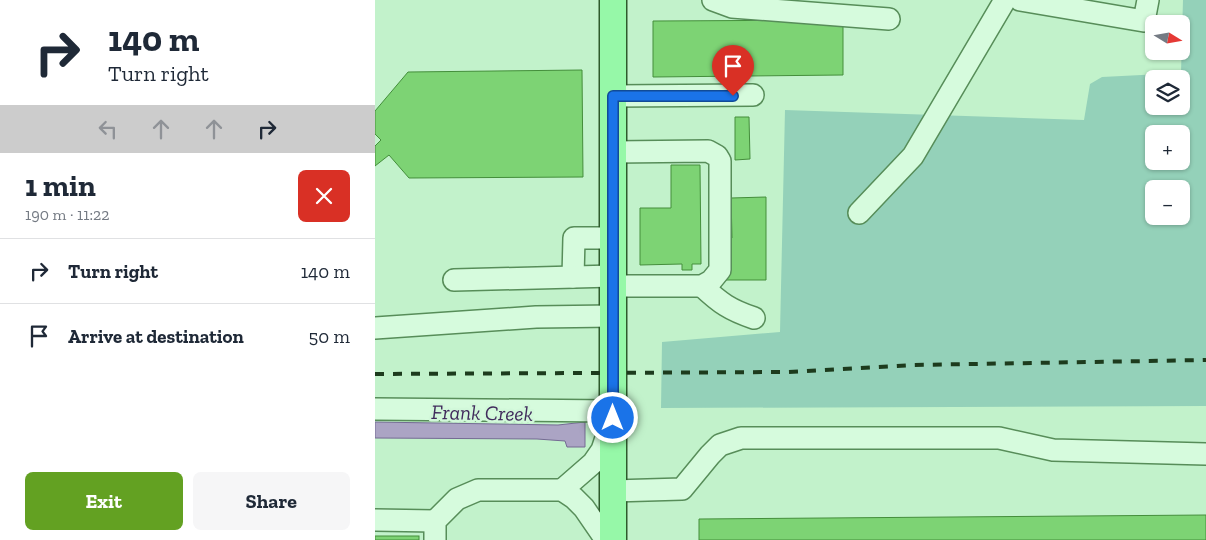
<!DOCTYPE html>
<html lang="en">
<head>
<meta charset="utf-8">
<style>
  body { margin:0; font-family:"Zilla Slab",serif; background:#f6f6f7; color:#1f2937; height:100vh; display:flex; flex-direction:column; font-size:19px; white-space:nowrap }
  * { box-sizing:border-box; margin:0 }
  p { font-size:16px; color:#747a83 }
  .icon { flex:none; width:28px; height:28px; fill:none; stroke:currentColor; stroke-width:2; stroke-linecap:round; stroke-linejoin:round }
  .map { position:relative; flex:1; overflow:hidden }
  .side { display:flex; flex-direction:column; background:#fff; width:375px }
  .side>* { flex:none }
  .top-card { background:#fff; color:#1f2937; overflow:hidden }
  .needle { width:32px; rotate:101deg }
  .controls { position:absolute; left:770px; top:15px; display:grid; gap:10px }
  .controls a { display:grid; place-items:center; width:45px; height:45px; border-radius:8px; background:#fff; box-shadow:0 1px 4px #0004; font-size:25px }
  .pin { position:absolute; display:grid; place-items:center; width:42px; height:42px; color:#fff; margin:-51px -21px; border-radius:50% 50% 50% 0; rotate:-45deg; box-shadow:0 0 5px #0007 }
  .pin .icon { rotate:45deg }
  .me { position:absolute; width:55px; margin:-28px; rotate:0deg; stroke-linejoin:round; filter:drop-shadow(0 0 4px #0008) }
  .turn { display:flex; align-items:center; gap:18px; height:105px; padding:0 25px; font-size:22px }
  .turn .icon { width:65px; height:65px; stroke-width:2.5 }
  .turn b { display:block; font-size:35px; line-height:42px }
  .lanes { display:flex; align-items:center; height:48px; padding:0 25px; background:#0003; justify-content:center; gap:25px; direction:ltr }
  .lanes .off { opacity:.35 }
  .round { display:grid; place-items:center; flex:none; width:52px; height:52px; border-radius:8px; background:#f6f6f7 }
  .headline { display:flex; align-items:center; justify-content:space-between; height:85px; padding:0 25px }
  h1 { font-size:30px; font-weight:700; line-height:38px }
  .primary-button { display:flex; gap:10px; margin-top:auto; padding:10px 25px }
  .primary-button a { flex:1; height:58px; border-radius:8px; background:#63a122; color:#fff; font-size:20px; font-weight:700; line-height:58px; text-align:center }
  .primary-button a+a { background:#f6f6f7; color:#1f2937 }
  ul { padding:0; list-style:none }
  li { display:flex; align-items:center; gap:15px; height:65px; padding:0 25px; border-top:1px solid #e0e1e3 }
  li div { flex:1 }
  li b { display:block; font-size:19px }
  li em { font-style:normal }
  main { display:flex; flex:1; min-height:0 }
  .map>svg:first-child { display:block }
  .green { fill:#94d1b9; fill-rule:evenodd }
  .water { fill:#aba4c4; stroke:#746a93 }
  .building { fill:#7dd374; stroke:#448e3b }
  .lines { fill:none; stroke-linecap:round; stroke-linejoin:round }
  .minor-casing { stroke:#578d59; stroke-width:24 }
  .major-casing { stroke:#2e5a2c; stroke-width:29 }
  .minor { stroke:#d6fbdd; stroke-width:21 }
  .major { stroke:#96f8a8; stroke-width:26 }
  .rail { stroke:#1d3b1d; stroke-width:4; stroke-dasharray:9 9; stroke-linecap:butt }
  .route-casing { stroke:#114b97; stroke-width:12 }
  .route { stroke:#1a73e8; stroke-width:9 }
  .labels { text-anchor:middle; stroke-width:5; stroke-linejoin:round; paint-order:stroke }
  .water-label { font-size:21px; font-style:italic; fill:#402b5c; stroke:#d2f8da }
</style>
</head>
<body>
<main>
<section class="side">
<div class="top-card">
<div class="turn"><svg class="icon" aria-label="right" viewBox="0 0 24 24"><path d="M7 20v-9h11M14 6l5 5-5 5"/></svg><div><b>140 m</b>Turn right</div></div>
<div class="lanes"><svg class="icon off" aria-label="left" viewBox="0 0 24 24"><path d="M17 20v-9H6M10 6l-5 5 5 5"/></svg><svg class="icon off" aria-label="ahead" viewBox="0 0 24 24"><path d="M12 20V5M6 11l6-6 6 6"/></svg><svg class="icon off" aria-label="ahead" viewBox="0 0 24 24"><path d="M12 20V5M6 11l6-6 6 6"/></svg><svg class="icon" aria-label="right" viewBox="0 0 24 24"><path d="M7 20v-9h11M14 6l5 5-5 5"/></svg></div>
</div>
<div class="headline"><div><h1>1 min</h1><p>190 m · 11:22</p></div><a class="round" style="background:#d93025;color:#fff"><svg class="icon" aria-label="close" viewBox="0 0 24 24"><path d="M6 6l12 12M18 6L6 18"/></svg></a></div>
<ul>
<li><svg class="icon" aria-label="right" viewBox="0 0 24 24"><path d="M7 20v-9h11M14 6l5 5-5 5"/></svg><div><b>Turn right</b></div><em>140 m</em></li>
<li><svg class="icon" aria-label="arrive" viewBox="0 0 24 24"><path d="M6 21V4h12l-3 4 3 4H6"/></svg><div><b>Arrive at destination</b></div><em>50 m</em></li>
</ul>
<div class="primary-button"><a>Exit</a><a>Share</a></div>
</section>
<div class="map">
<svg width="831" height="540" viewBox="0 0 831 540">
  <rect width="100%" height="100%" fill="#c2f2cb"/>
  <path class="green" d="M808,0H831V406L286,408L287,342L405,332L410,110L709,120L715,84L727,77L806,73ZM779,79H806V106H779ZM779,134H806V161H779ZM779,189H806V216H779Z"/>
  <polygon class="water" points="0,422 183,425 210,422 210,447 192,447 190,441 162,439 0,438"/>
  <g class="building">
    <polygon points="468,20 468,75 278,77 278,21"/>
    <polygon points="207,70 208,177 34,178 14,155 0,166 0,146 6,140 0,134 0,111 33,72"/>
    <polygon points="360,117 374,117 375,159 360,160"/>
    <polygon points="296,165 325,165 326,264 317,264 317,270 307,270 307,264 265,265 265,208 296,208"/>
    <polygon points="391,197 391,280 349,280 349,238 357,238 356,198"/>
    <polygon points="831,515 831,540 324,540 324,519"/>
    <rect x="0" y="536" width="44" height="4"/>
  </g>
  <g class="lines">
    <defs>
      <g id="minor">
        <polyline points="338,0 357,7 514,19"/>
        <polyline points="645,0 769,21 773,0"/>
        <polyline points="238,96 378,95"/>
        <polyline points="484,213 538,156 630,0"/>
        <polyline points="198,277 199,238 238,238"/>
        <polyline points="79,280 238,276"/>
        <polyline points="238,286 327,286 336,281 345,270 345,161 342,156 333,151 238,152"/>
        <path d="M327,286C345,303 355,310 379,318"/>
        <polyline points="0,328 161,317 238,316"/>
        <polyline points="0,409 238,411"/>
        <polyline points="187,490 218,463 227,450 235,426"/>
        <polyline points="238,491 307,489 335,455 345,445 366,438 624,438 678,450 831,454"/>
        <polyline points="0,520 60,521"/>
        <polyline points="60,540 60,521 82,499 103,490 187,490 199,498 209,508 231,540"/>
      </g>
      <polyline id="major" points="238,0 238,540"/>
    </defs>
    <use href="#minor" class="minor-casing"/>
    <use href="#major" class="major-casing"/>
    <use href="#minor" class="minor"/>
    <use href="#major" class="major"/>
    <polyline class="rail" points="0,374 412,372 539,365 831,360"/>
  </g>
  <g class="lines">
    <defs>
      <polyline id="route" points="238,418 238,96 358,96"/>
    </defs>
    <use href="#route" class="route-casing"/>
    <use href="#route" class="route"/>
  </g>
  <g class="labels">
    <g class="water-label">
      <text transform="translate(107 413) rotate(1)" y="7">Frank Creek</text>
    </g>
  </g>
</svg>
<div class="controls">
<a><svg class="needle" viewBox="-14 -14 28 28"><path d="M0-13l5 13h-10z" fill="#e53935"/><path d="M0 13l5-13h-10z" fill="#747a83"/></svg></a>
<a><svg class="icon" aria-label="layers" viewBox="0 0 24 24"><path d="M12 4l9 5-9 5-9-5zM3 14l9 5 9-5"/></svg></a>
<a>+</a>
<a>−</a>
</div>
<div class="pin" style="left:358px;top:96px;background:#d93025"><svg class="icon" aria-label="arrive" viewBox="0 0 24 24"><path d="M6 21V4h12l-3 4 3 4H6"/></svg></div>
<svg class="me" style="left:238px;top:418px" viewBox="-20 -20 40 40"><circle r="17" fill="#1a73e8" stroke="#fff" stroke-width="3"/><path d="M0-11L8 9 0 5-8 9z" fill="#fff"/></svg>
</div>
</main>
</body>
</html>
